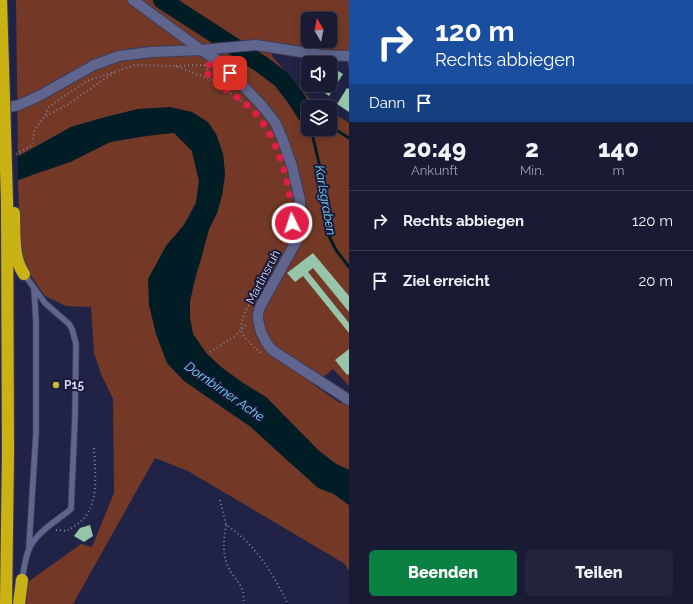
<!DOCTYPE html>
<html lang="de">
<head>
<meta charset="utf-8">
<style>
  body { margin:0; font-family:Raleway,sans-serif; background:#22233c; color:#f1f3f6; height:100vh; display:flex; flex-direction:column; font-size:15px; white-space:nowrap }
  * { box-sizing:border-box; margin:0 }
  p { font-size:13px; color:#9fa1ac }
  .icon { flex:none; width:22px; height:22px; fill:none; stroke:currentColor; stroke-width:2; stroke-linecap:round; stroke-linejoin:round }
  .map { position:relative; flex:1; overflow:hidden }
  .side { display:flex; flex-direction:column; background:#191a34; width:344px }
  .side>* { flex:none }
  .top-card { background:#1a4fa0; color:#fff; overflow:hidden }
  .needle { width:26px; rotate:350deg }
  .tools { position:absolute; left:301px; top:12px; display:grid; gap:8px }
  .tools a { display:grid; place-items:center; width:36px; height:36px; border-radius:6px; background:#191a34; box-shadow:0 2px 10px #0003,0 0 0 1px #37384f; font-size:20px }
  .pin { position:absolute; display:grid; place-items:center; width:34px; height:34px; color:#fff; margin:-17px; border-radius:8px; box-shadow:0 2px 6px #0006 }
  .me { position:absolute; width:44px; margin:-22px; rotate:356deg; stroke-linejoin:round; filter:drop-shadow(0 0 3px #0008) }
  .turn { display:flex; align-items:center; gap:14px; height:84px; padding:0 20px; font-size:18px }
  .turn .icon { width:52px; height:52px; stroke-width:2.5 }
  .turn b { display:block; font-size:28px; line-height:34px }
  .then { display:flex; align-items:center; height:38px; padding:0 20px; background:#0003; gap:8px; font-size:15px }
  .eta { display:flex; justify-content:space-evenly; align-items:center; height:68px; text-align:center }
  .eta b { font-size:24px; font-weight:800; line-height:28px }
  .primary-button { display:flex; gap:8px; margin-top:auto; padding:8px 20px }
  .primary-button a { flex:1; height:46px; border-radius:6px; background:#0b8043; color:#fff; font-size:16px; font-weight:800; line-height:46px; text-align:center }
  .primary-button a+a { background:#22233c; color:#f1f3f6 }
  ul { padding:0; list-style:none }
  li { display:flex; align-items:center; gap:12px; height:60px; padding:0 20px; border-top:1px solid #37384f }
  li div { flex:1 }
  li b { display:block; font-size:15px }
  li em { font-style:normal }
  main { display:flex; flex:1; min-height:0 }
  .map>svg:first-child { display:block }
  .green { fill:#733926; fill-rule:evenodd }
  .water { fill:#001d25 }
  .pier { fill:#212346 }
  .lines { fill:none; stroke-linecap:round; stroke-linejoin:round }
  .stream { stroke:#001d25; stroke-width:3 }
  .river { stroke:#001d25; stroke-width:18 }
  .building { fill:#96c5aa }
  .lane-casing { stroke:#3c3c5a; stroke-width:7 }
  .street-casing { stroke:#3c3c5a; stroke-width:12 }
  .highway-casing { stroke:#3c3c5a; stroke-width:14 }
  .path { stroke:#7d809c; stroke-width:2; stroke-dasharray:1 3; stroke-linecap:butt }
  .lane { stroke:#60658d; stroke-width:5.5 }
  .street { stroke:#60658d; stroke-width:10 }
  .highway { stroke:#cbb214; stroke-width:12 }
  .highway-bridge-casing { stroke:#3c3c5a; stroke-width:14; stroke-linecap:butt }
  .highway-bridge { stroke:#cbb214; stroke-width:12 }
  .route { stroke:#e11d48; stroke-width:7; stroke-dasharray:0 12.6 }
  .poi-dot { fill:#cfb837; stroke:#18193b; stroke-width:1.5 }
  .labels { text-anchor:middle; stroke-width:4; stroke-linejoin:round; paint-order:stroke }
  .street-label { font-size:12px; fill:#d3d6ed; stroke:#18193b }
  .poi-label { font-size:12px; font-weight:bold; fill:#d3d6ed; stroke:#18193b; text-anchor:start }
  .water-label { font-size:13px; font-style:italic; fill:#78d9f6; stroke:#18193b }
</style>
</head>
<body>
<main>
<div class="map">
<svg width="349" height="604" viewBox="0 0 349 604">
  <rect width="100%" height="100%" fill="#212346"/>
  <g class="green">
    <path d="M16,0H349V68L347,59L272,51V56L308,97L324,107H308V129H330V111L349,123V386L333,369L314,385L340,403L349,395V470L336,464L318,450L266,397L243,383L221,367L206,353L193,334L190,318V301L193,288L209,229L217,213L222,195L225,174L223,154L216,134L138,109L102,118L71,127L18,156ZM308,19H330V41H308Z"/>
    <polygon points="174,132 192,151 199,181 196,203 183,226 166,246 200,392 251,427 291,464 349,505 349,571 345,564 188,471 155,458 73,604 26,604 28,582 81,544 92,547 114,493 113,399 101,374 94,353 91,307 66,306 45,296 27,270 20,248 18,180 70,162 110,142"/>
  </g>
  <polygon class="water" points="170,107 192,112 208,122 216,134 223,154 225,174 222,195 217,213 209,229 201,259 196,273 190,301 190,318 193,334 206,353 221,367 243,383 266,397 318,450 336,464 349,470 349,505 334,494 318,488 251,427 184,381 167,363 156,334 149,305 148,279 166,246 185,224 196,203 199,181 192,151 174,133 143,136 110,142 70,162 37,173 0,187 0,164 20,156 71,127 102,118 138,109"/>
  <polygon class="pier" points="18,154 18,182 0,189 0,162"/>
  <g class="lines">
    <g class="stream">
      <polyline points="306,114 308,119"/>
      <polyline points="330,126 349,138"/>
      <polyline points="311,129 319,163 325,220 329,236 336,250 349,267"/>
    </g>
    <polyline class="river" points="162,0 261,64 281,79 295,97 306,114"/>
  </g>
  <g class="building">
    <polygon points="330,66 343,74 329,96 316,87 317,85 330,85"/>
    <polygon points="347,88 349,89 349,112 337,104"/>
    <polygon points="313,253 349,296 349,312 313,268 308,272 349,323 349,333 303,276 295,282 287,273"/>
    <polygon points="349,349 349,374 347,375 335,360"/>
    <polygon points="90,525 93,536 84,542 74,536 80,528"/>
  </g>
  <g class="lines">
    <defs>
      <g id="lane">
        <polyline points="29,546 36,433 36,321 34,289"/>
        <path d="M22,580C24,569 25,556 30,547C38,531 58,520 71,509L75,417L76,344L72,329L69,324L45,303L24,274"/>
      </g>
      <g id="street">
        <polyline points="133,0 201,50 223,64 263,107 275,122 282,138 292,166 300,200 301,222 296,242 260,307 258,314 258,320 261,332 266,342 272,350 349,400"/>
        <polyline points="0,109 19,105 39,96 94,65 119,56 151,52 201,50 256,45 321,55 349,56"/>
      </g>
      <g id="highway">
        <polyline points="1,0 4,100"/>
        <path d="M14,213C15,232 12,257 24,274"/>
        <polyline points="6,604 8,453 7,202"/>
        <polyline points="19,604 22,580"/>
      </g>
    </defs>
    <use href="#lane" class="lane-casing"/>
    <use href="#street" class="street-casing"/>
    <use href="#highway" class="highway-casing"/>
    <g class="path">
      <polyline points="206,65 210,79"/>
      <polyline points="176,66 206,65"/>
      <polyline points="46,116 67,105 115,72"/>
      <polyline points="16,154 31,146 33,141 34,132 38,125 45,116 49,107 57,101 87,81 135,65 175,66 210,79 244,103"/>
      <path d="M249,305C235,330 240,335 261,353"/>
      <polyline points="210,352 234,337 248,323"/>
      <path d="M220,500L226,525C255,543 273,574 288,604"/>
      <path d="M226,525C224,538 222,551 227,564C232,579 247,585 243,604"/>
      <path d="M56,530L67,531C73,527 82,522 86,516C99,497 95,470 94,448"/>
    </g>
    <use href="#lane" class="lane"/>
    <use href="#street" class="street"/>
    <use href="#highway" class="highway"/>
    <defs>
      <polyline id="highway-bridge" points="4,100 7,202"/>
    </defs>
    <use href="#highway-bridge" class="highway-bridge-casing"/>
    <use href="#highway-bridge" class="highway-bridge"/>
  </g>
  <g class="lines">
    <path class="route" d="M230,73L223,64L206,65C207,69 208,77 211,80C213,82 218,84 221,86C230,92 240,99 248,106C278,132 291,185 292,223"/>
  </g>
  <circle class="poi-dot" cx="56" cy="385" r="4"/>
  <g class="labels">
    <g class="street-label">
      <text transform="translate(263 277) rotate(-62)" y="4">Martinsruh</text>
    </g>
    <g class="poi-label">
      <text x="64" y="389">P15</text>
    </g>
    <g class="water-label">
      <text transform="translate(326 200) rotate(80)" y="5">Karlsgraben</text>
      <text transform="translate(225 391) rotate(35)" y="5">Dornbirner Ache</text>
    </g>
  </g>
</svg>
<div class="tools">
<a><svg class="needle" viewBox="-14 -14 28 28"><path d="M0-13l5 13h-10z" fill="#e53935"/><path d="M0 13l5-13h-10z" fill="#9fa1ac"/></svg></a>
<a><svg class="icon" aria-label="sound" viewBox="0 0 24 24"><path d="M4 9h4l5-4v14l-5-4H4zM17 9q2 3 0 6"/></svg></a>
<a><svg class="icon" aria-label="layers" viewBox="0 0 24 24"><path d="M12 4l9 5-9 5-9-5zM3 14l9 5 9-5"/></svg></a>
</div>
<div class="pin" style="left:230px;top:73px;background:#d93025"><svg class="icon" aria-label="arrive" viewBox="0 0 24 24"><path d="M6 21V4h12l-3 4 3 4H6"/></svg></div>
<svg class="me" style="left:292px;top:223px" viewBox="-20 -20 40 40"><circle r="17" fill="#e11d48" stroke="#fff" stroke-width="3"/><path d="M0-11L8 9 0 5-8 9z" fill="#fff"/></svg>
</div>
<section class="side">
<div class="top-card">
<div class="turn"><svg class="icon" aria-label="right" viewBox="0 0 24 24"><path d="M7 20v-9h11M14 6l5 5-5 5"/></svg><div><b>120 m</b>Rechts abbiegen</div></div>
<div class="then">Dann<svg class="icon" aria-label="arrive" viewBox="0 0 24 24"><path d="M6 21V4h12l-3 4 3 4H6"/></svg></div>
</div>
<div class="eta">
<div><b>20:49</b><p>Ankunft</p></div>
<div><b>2</b><p>Min.</p></div>
<div><b>140</b><p>m</p></div>
</div>
<ul>
<li><svg class="icon" aria-label="right" viewBox="0 0 24 24"><path d="M7 20v-9h11M14 6l5 5-5 5"/></svg><div><b>Rechts abbiegen</b></div><em>120 m</em></li>
<li><svg class="icon" aria-label="arrive" viewBox="0 0 24 24"><path d="M6 21V4h12l-3 4 3 4H6"/></svg><div><b>Ziel erreicht</b></div><em>20 m</em></li>
</ul>
<div class="primary-button"><a>Beenden</a><a>Teilen</a></div>
</section>
</main>
</body>
</html>
